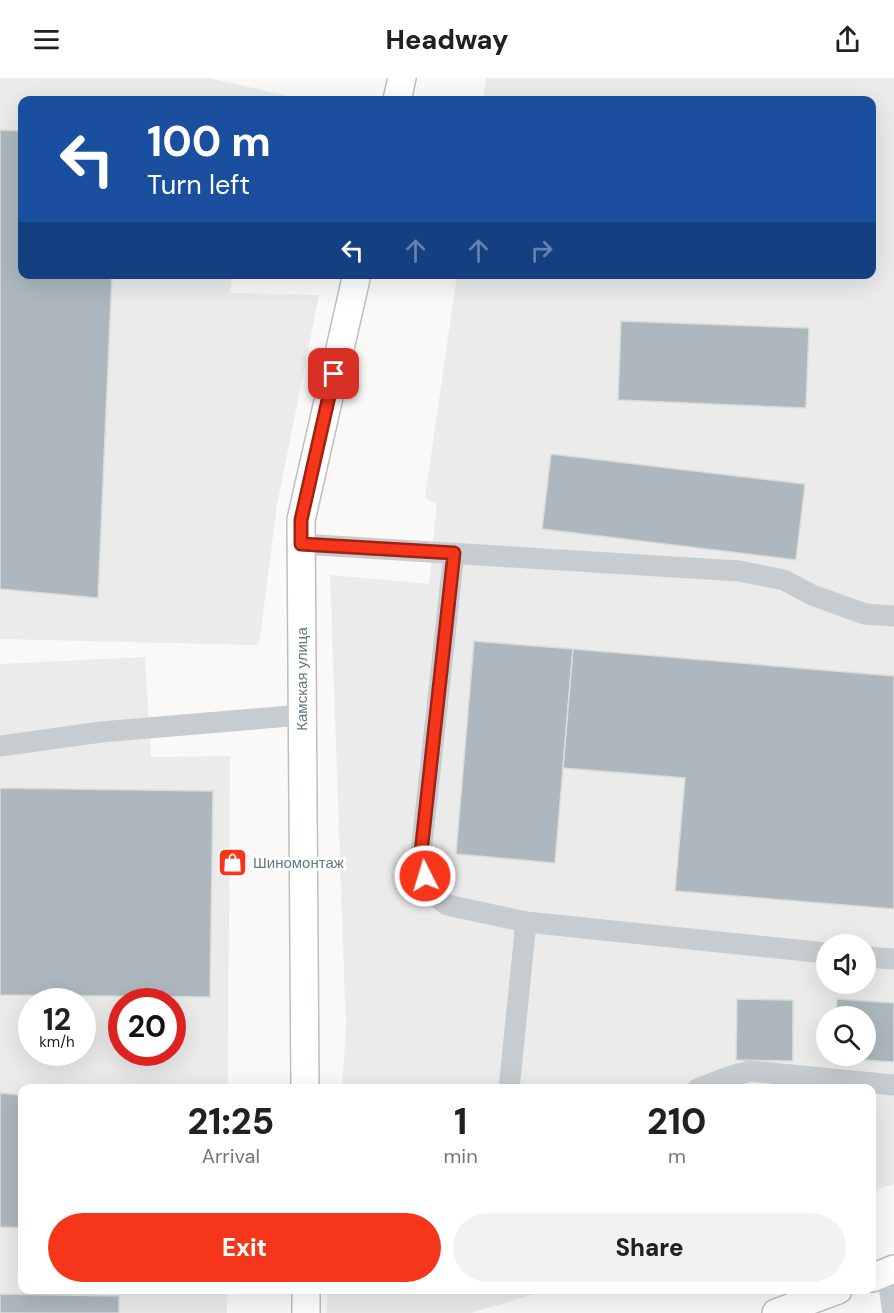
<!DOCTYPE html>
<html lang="en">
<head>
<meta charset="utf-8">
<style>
  body { margin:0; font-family:"DM Sans",sans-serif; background:#f2f2f2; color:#202124; height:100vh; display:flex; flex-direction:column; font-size:22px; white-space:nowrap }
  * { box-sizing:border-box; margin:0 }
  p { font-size:20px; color:#757577 }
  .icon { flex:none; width:33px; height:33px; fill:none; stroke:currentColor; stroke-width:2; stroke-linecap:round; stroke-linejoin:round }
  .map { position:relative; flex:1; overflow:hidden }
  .drawer { position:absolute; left:18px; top:1006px; width:858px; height:210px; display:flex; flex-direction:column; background:#fff; border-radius:12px; box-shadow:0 6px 24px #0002 }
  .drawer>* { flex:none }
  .top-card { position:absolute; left:18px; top:18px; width:858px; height:183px; border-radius:12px; box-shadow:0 6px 24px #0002; background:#1a4fa0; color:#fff; overflow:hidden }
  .buttons { position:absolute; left:816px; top:856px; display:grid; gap:12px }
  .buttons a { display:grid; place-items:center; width:60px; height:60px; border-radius:50%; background:#fff; box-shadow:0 6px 24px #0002; font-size:30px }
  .speed { position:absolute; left:18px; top:910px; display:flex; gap:12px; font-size:30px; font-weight:700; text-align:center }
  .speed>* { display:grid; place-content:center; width:78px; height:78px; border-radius:50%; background:#fff; box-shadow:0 6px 24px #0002; line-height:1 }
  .speed small { font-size:15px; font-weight:400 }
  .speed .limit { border:9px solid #d22; background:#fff; color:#111 }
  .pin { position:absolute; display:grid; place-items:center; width:51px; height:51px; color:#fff; margin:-26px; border-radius:12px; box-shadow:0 3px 9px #0006 }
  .me { position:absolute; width:66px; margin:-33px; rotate:355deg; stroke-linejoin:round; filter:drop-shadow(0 0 4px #0008) }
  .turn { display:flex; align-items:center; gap:21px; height:126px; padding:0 30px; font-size:27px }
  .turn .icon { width:78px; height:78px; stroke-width:2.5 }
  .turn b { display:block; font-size:42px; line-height:51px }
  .lanes { display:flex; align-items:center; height:57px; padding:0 30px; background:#0003; justify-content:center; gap:30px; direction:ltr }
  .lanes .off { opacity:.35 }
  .eta { display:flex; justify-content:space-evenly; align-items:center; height:102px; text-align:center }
  .eta b { font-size:36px; font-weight:800; line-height:42px }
  .button { display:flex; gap:12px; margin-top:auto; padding:12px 30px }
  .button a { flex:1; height:69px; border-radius:36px; background:#f6361a; color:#fff; font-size:24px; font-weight:800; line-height:69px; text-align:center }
  .button a+a { background:#f2f2f2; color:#202124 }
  header { display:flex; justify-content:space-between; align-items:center; height:78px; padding:0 30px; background:#fff; font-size:27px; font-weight:800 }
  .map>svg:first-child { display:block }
  .built { fill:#eaebea; fill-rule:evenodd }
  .building { fill:#acb8bd; stroke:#dbdbd9; stroke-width:1.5 }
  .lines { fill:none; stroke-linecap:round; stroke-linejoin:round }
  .major-casing { stroke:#b9bfc2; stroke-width:30 }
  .minor { stroke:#c6cccf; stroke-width:21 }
  .major { stroke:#fff; stroke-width:27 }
  .route-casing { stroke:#a02311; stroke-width:15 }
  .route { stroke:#f6361a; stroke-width:10 }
  .labels { text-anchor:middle; stroke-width:6; stroke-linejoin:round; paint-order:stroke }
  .street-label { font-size:15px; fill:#617985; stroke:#fff }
  .poi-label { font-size:15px; fill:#617985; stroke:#fff; text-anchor:start }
</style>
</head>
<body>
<header><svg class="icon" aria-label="menu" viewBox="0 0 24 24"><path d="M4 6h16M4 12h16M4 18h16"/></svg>Headway<svg class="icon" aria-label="share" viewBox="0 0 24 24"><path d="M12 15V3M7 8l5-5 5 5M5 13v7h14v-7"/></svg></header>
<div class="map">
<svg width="894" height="1235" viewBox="0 0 894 1235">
  <rect width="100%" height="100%" fill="#faf9f7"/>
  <g class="built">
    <polygon points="0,0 208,0 285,17 285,22 22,22 22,196 232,197 230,215 319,217 277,427 259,567 0,561"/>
    <path d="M486,0H894V1106L872,1113V1011H342L346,951L330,497L429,506L437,425L425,420L457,197L872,196V22H483ZM826,867H866V906H826ZM826,939H866V978H826Z"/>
    <path d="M145,579L151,679L230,678L228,1011H22V1212H227V1235H0V586ZM32,924H82V975H32ZM122,924H172V975H122Z"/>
    <polygon points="328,1212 547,1212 471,1235 326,1235"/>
  </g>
  <g class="building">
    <polygon points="0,52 22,53 22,196 112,196 98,520 0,511"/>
    <polygon points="621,243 809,250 806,330 618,322"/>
    <polygon points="551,376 805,406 796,482 542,451"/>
    <polygon points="474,563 573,571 555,785 456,776"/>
    <polygon points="573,571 894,598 894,831 675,813 685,700 563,690"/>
    <polygon points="0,710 213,713 210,919 0,917"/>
    <polygon points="737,921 793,922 793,983 736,982"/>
    <polygon points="837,921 894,925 894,984 833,980 833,978 866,978 866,939 836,939"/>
    <polygon points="0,1015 22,1017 22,1150 0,1149"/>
    <polygon points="0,1216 119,1218 119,1235 0,1235"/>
  </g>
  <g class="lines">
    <defs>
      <g id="major">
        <polyline points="397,22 402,0"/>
        <polyline points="305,1011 301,442 357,196"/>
        <polyline points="872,1200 894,1191"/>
        <polyline points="306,1212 306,1235"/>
        <polyline points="776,1235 838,1212"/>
      </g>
    </defs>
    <use href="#major" class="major-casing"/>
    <g class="minor">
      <polyline points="301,466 739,493 784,502 812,517 865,536 894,538"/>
      <polyline points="454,475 421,775 425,798 429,807 434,817 447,827 526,844 826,875"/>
      <polyline points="0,668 101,654 302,637"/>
      <polyline points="866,879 894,881"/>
      <polyline points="509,1011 526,844"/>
      <polyline points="697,1011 731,998 750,993 894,1007"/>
      <polyline points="887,1194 893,1235"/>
    </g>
    <use href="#major" class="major"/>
  </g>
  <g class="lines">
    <defs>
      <polyline id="route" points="334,296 301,442 301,466 454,475 421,775 425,798"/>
    </defs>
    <use href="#route" class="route-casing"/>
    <use href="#route" class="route"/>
  </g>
  <defs>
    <symbol id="shop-square" viewBox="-11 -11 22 22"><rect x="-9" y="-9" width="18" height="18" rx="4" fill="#f6361a" stroke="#fff"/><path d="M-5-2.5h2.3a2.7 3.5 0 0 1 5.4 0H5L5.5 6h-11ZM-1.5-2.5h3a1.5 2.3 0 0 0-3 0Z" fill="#fff"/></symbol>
  </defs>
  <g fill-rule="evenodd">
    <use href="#shop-square" x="216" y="768" width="33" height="33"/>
  </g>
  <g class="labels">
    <g class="street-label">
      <text transform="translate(302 601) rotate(-90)" y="5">Камская улица</text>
    </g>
    <g class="poi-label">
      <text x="253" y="790">Шиномонтаж</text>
    </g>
  </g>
</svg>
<div class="buttons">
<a><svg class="icon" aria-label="sound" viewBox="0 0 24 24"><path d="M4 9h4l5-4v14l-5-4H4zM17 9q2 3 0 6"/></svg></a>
<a><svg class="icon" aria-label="search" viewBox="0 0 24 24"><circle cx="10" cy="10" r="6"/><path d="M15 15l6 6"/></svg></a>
</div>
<div class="speed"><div>12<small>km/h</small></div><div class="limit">20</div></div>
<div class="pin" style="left:334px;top:296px;background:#d93025"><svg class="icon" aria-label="arrive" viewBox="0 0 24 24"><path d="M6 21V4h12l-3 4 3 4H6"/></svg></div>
<svg class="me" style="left:425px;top:798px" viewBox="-20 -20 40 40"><circle r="17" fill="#f6361a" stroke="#fff" stroke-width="3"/><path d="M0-11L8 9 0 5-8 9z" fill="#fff"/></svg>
<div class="top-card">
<div class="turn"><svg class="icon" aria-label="left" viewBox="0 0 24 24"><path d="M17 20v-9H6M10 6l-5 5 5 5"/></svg><div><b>100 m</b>Turn left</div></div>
<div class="lanes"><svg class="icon" aria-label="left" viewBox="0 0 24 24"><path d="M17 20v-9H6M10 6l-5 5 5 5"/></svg><svg class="icon off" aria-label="ahead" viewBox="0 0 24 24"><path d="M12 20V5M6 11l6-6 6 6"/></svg><svg class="icon off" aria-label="ahead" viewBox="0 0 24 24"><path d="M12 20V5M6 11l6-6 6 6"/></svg><svg class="icon off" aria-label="right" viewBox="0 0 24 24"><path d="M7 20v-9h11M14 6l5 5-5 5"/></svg></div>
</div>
<section class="drawer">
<div class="eta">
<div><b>21:25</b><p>Arrival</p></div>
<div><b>1</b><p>min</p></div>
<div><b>210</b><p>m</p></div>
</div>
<div class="button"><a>Exit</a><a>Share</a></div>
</section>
</div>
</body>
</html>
